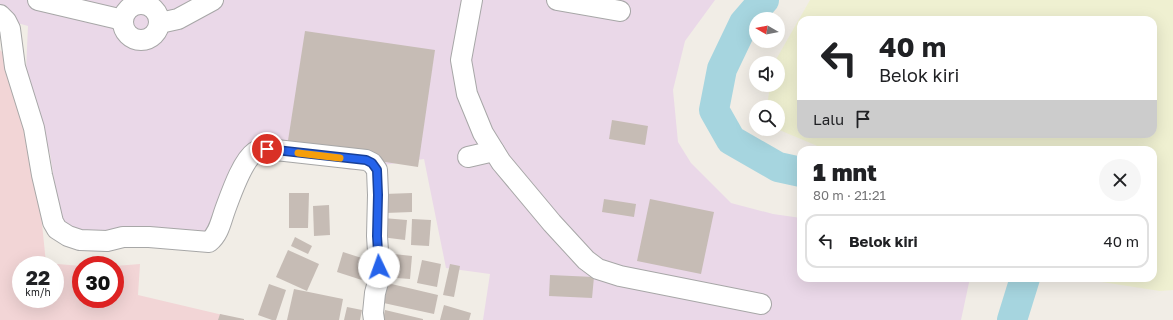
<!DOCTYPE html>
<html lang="id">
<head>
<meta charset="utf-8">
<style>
  body { margin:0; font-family:"Golos Text",sans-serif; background:#f6f6f6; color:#202124; height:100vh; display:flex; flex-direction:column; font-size:15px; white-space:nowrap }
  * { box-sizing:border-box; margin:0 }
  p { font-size:13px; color:#757577 }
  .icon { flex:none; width:22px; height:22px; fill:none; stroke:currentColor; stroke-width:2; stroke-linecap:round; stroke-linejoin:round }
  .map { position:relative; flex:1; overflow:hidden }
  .panel { position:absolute; left:797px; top:146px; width:360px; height:136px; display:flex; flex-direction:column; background:#fff; border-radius:12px; box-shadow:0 4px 16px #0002 }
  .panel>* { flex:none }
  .hud { position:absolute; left:797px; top:16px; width:360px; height:122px; border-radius:12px; box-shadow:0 4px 16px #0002; background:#fff; color:#202124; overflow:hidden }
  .needle { width:26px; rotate:279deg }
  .fabs { position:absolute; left:749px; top:12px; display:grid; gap:8px }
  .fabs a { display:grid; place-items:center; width:36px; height:36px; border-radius:50%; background:#fff; box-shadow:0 4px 16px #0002; font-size:20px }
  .speed { position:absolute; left:12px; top:256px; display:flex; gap:8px; font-size:20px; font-weight:700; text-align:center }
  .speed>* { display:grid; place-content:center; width:52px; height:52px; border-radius:50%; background:#fff; box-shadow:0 4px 16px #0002; line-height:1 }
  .speed small { font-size:10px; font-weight:400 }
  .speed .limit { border:6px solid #d22; background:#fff; color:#111 }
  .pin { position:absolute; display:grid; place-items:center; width:34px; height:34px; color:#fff; margin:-17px; border:2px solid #fff; border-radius:50%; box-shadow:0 1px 4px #0007 }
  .me { position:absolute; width:44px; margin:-22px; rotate:357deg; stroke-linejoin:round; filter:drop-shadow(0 0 3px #0008) }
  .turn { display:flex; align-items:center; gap:14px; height:84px; padding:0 16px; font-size:18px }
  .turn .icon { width:52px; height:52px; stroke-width:2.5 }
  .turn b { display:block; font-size:28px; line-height:34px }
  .then { display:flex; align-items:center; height:38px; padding:0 16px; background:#0003; gap:8px; font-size:15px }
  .round { display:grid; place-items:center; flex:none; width:42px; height:42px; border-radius:21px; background:#f6f6f6 }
  .overview { display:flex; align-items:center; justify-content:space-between; height:68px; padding:0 16px }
  h1 { font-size:24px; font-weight:800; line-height:30px }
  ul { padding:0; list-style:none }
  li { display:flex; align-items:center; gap:12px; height:54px; margin:0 8px 6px; padding:0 8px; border:2px solid #e0e0e0; border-radius:12px }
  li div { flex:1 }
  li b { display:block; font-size:15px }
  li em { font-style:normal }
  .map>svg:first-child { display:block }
  .commercial { fill:#f2d5d6; fill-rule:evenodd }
  .industrial { fill:#ead8e8 }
  .farmland { fill:#eff0d1; fill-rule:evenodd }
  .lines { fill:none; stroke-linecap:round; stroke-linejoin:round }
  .river { stroke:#a6d5df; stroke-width:30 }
  .building { fill:#c6bcb5 }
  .minor-casing { stroke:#a7a7a7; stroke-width:22 }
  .minor { stroke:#fff; stroke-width:20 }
  .route-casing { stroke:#184099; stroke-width:10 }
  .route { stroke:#2563eb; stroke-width:7 }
  .slow { stroke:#f59e0b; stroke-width:7 }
</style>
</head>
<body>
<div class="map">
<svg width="1173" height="320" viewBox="0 0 1173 320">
  <rect width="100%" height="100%" fill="#f1ede6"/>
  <path class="commercial" d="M0,50L4,54L14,99L35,155L46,263L81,266V299H115V266L140,264L138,295L227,316L226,320H0ZM21,265H55V299H21Z"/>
  <polygon class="industrial" points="0,0 715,0 685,41 673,90 678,142 691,163 731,203 773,214 801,218 801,278 970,278 961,320 483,320 490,274 446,268 424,159 350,170 267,150 246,159 204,252 62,232 50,154 26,71 28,26 0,18"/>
  <path class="farmland" d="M810,0H1173V290L1160,291L1076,278H1153V150H827L777,129H778V107H767L770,85H778V63H774ZM801,20H1153V134H801Z"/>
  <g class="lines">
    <g class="river">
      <polyline points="764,0 744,23 722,69 714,110 731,140 778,167 801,172"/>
      <polyline points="1012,320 1025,278"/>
    </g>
  </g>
  <g class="building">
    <polygon points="305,31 435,50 418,167 287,147"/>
    <polygon points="612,120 648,126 645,145 609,139"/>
    <polygon points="289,193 309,193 308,228 289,228"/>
    <polygon points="412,193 412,212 385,213 384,194"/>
    <polygon points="604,199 636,204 634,217 602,212"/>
    <polygon points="650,199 714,212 701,274 637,261"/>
    <polygon points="329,205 330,235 314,236 313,206"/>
    <polygon points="383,218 407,220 405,240 381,237"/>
    <polygon points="412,219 431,220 429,246 411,245"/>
    <polygon points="295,237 312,246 308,254 291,246"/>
    <polygon points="288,250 319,264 307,291 276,277"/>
    <polygon points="343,252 374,262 368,282 337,272"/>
    <polygon points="385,253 412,256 410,279 383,277"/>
    <polygon points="422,260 441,264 437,287 417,283"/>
    <polygon points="450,264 460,266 454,297 443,295"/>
    <polygon points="550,275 594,277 592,298 549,296"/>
    <polygon points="383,282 438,295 434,314 379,302"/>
    <polygon points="269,284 286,290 276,320 272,320 258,315"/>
    <polygon points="294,289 343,299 339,320 287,320"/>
    <polygon points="444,305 471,313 469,320 440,320"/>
    <polygon points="347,307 362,310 360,320 344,320"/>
    <polygon points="385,310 423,319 423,320 383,320"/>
    <polygon points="220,314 244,319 244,320 218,320"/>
  </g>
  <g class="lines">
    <defs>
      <g id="minor">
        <polyline points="38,0 123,20"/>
        <polyline points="472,0 461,60 467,94 483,133 501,162 552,223 586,260 598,269 620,276 761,304"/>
        <polyline points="557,0 620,11"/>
        <circle cx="141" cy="22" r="18"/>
        <path d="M0,15L6,21L10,29L15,67L34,128L42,175L53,222L57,229L68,236L80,240L107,241L123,237H149L209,242C219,234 221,221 225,210C231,194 242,161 255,152C258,150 263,150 267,149L366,160L372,163L377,170L378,195L377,236L379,267L378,282L375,293L373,313L374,320"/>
        <polyline points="160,23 178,19 213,0"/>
        <polyline points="468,157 494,151"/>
      </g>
    </defs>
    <use href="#minor" class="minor-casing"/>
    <use href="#minor" class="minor"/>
  </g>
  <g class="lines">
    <defs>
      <polyline id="route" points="267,149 366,160 372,163 377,170 378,195 377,236 379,267"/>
    </defs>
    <use href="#route" class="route-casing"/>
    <use href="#route" class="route"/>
    <polyline class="slow" points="298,153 340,158"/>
  </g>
</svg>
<div class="fabs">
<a><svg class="needle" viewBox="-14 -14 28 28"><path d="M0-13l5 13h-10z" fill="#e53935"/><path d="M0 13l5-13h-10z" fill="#757577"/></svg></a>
<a><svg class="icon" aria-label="sound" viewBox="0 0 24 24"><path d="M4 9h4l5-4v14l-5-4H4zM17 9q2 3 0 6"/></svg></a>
<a><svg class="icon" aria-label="search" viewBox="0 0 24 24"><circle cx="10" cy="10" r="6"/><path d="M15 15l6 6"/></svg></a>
</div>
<div class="speed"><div>22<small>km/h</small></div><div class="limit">30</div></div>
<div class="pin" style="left:267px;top:149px;background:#d93025"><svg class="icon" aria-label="arrive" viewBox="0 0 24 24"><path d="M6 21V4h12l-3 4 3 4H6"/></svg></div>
<svg class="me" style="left:379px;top:267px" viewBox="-20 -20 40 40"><circle r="19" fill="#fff"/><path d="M0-13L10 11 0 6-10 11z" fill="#2563eb"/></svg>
<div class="hud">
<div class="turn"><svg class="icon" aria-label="left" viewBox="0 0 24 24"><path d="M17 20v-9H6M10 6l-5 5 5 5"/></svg><div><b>40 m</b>Belok kiri</div></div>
<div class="then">Lalu<svg class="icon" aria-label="arrive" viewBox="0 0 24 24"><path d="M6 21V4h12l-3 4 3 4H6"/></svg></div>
</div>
<section class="panel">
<div class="overview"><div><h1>1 mnt</h1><p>80 m · 21:21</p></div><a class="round"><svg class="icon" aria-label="close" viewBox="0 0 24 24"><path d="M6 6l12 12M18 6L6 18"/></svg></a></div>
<ul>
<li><svg class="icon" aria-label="left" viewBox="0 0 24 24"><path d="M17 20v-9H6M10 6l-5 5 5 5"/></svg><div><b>Belok kiri</b></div><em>40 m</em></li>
</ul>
</section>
</div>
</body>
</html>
